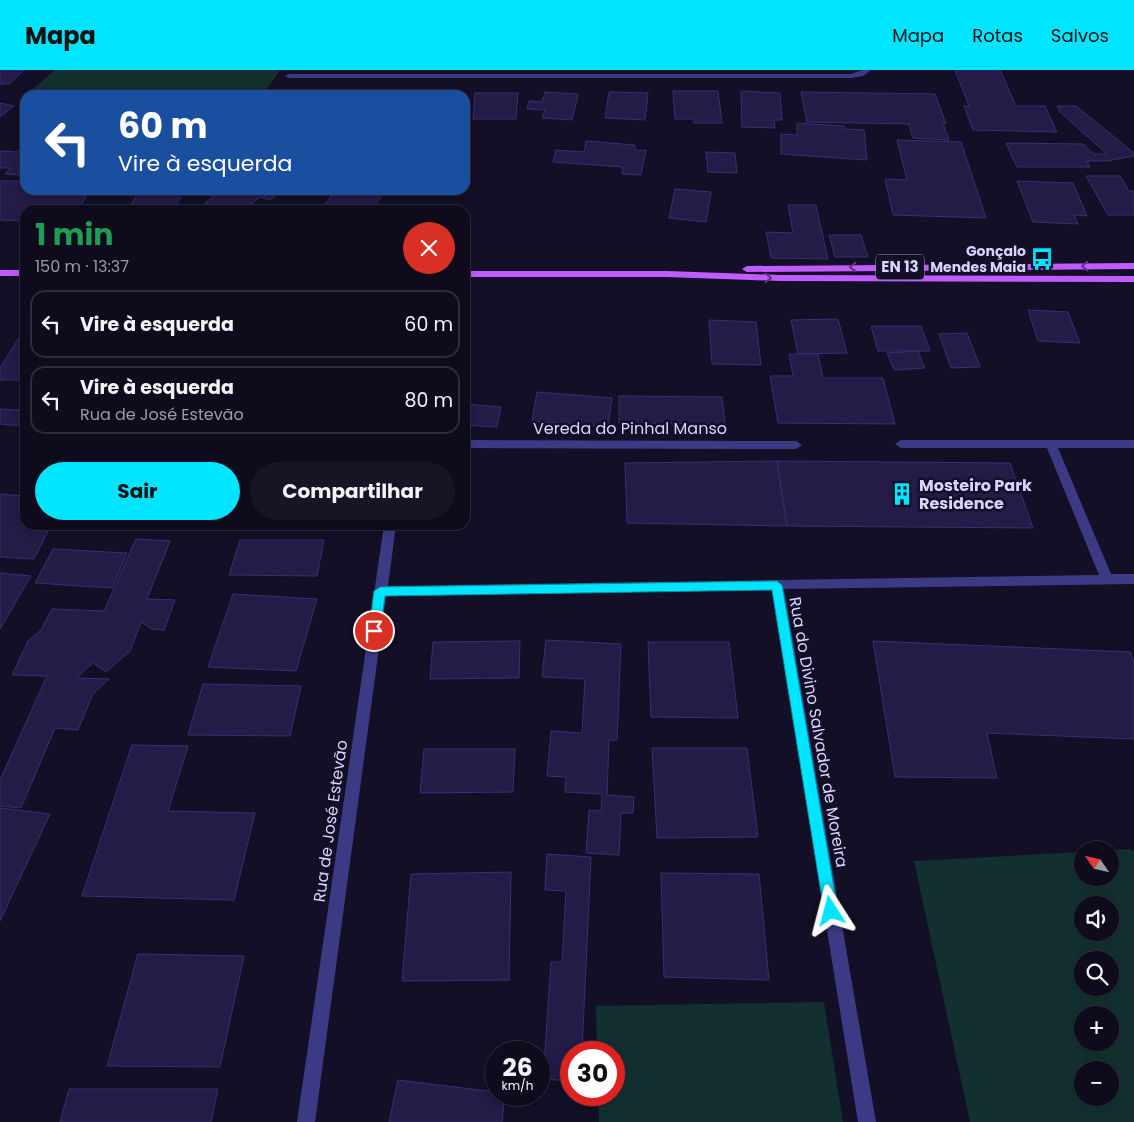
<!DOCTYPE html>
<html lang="pt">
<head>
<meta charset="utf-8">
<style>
  body { margin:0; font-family:Poppins,sans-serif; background:#171425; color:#f1f3f6; height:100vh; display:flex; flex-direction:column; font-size:19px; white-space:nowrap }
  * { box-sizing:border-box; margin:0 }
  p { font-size:16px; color:#9b9ba3 }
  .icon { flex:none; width:28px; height:28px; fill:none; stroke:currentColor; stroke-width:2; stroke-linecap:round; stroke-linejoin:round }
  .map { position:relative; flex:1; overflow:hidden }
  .side { position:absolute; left:20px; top:135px; width:450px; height:325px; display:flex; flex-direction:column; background:#0e0b1c; border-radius:15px; box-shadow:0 2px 12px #0003,0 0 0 1px #2e2b3b }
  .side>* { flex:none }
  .hud { position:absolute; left:20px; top:20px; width:450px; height:105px; border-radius:15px; box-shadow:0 2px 12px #0003,0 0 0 1px #2e2b3b; background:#1a4fa0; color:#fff; overflow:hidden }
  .needle { width:32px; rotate:304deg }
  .tools { position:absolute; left:1074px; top:771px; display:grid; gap:10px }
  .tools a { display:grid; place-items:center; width:45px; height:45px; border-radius:50%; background:#0e0b1c; box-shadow:0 2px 12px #0003,0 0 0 1px #2e2b3b; font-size:25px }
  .speed { position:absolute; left:485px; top:971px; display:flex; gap:10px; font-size:25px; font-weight:700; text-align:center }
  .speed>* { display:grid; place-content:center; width:65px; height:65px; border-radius:50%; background:#0e0b1c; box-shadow:0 2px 12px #0003,0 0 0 1px #2e2b3b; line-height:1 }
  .speed small { font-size:12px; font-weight:400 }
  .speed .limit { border:8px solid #d22; background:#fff; color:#111 }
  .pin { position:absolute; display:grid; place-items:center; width:42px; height:42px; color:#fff; margin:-21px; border:2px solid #fff; border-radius:50%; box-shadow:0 1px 5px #0007 }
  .me { position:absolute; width:55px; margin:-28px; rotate:351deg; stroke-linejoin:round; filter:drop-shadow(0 0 4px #0008) }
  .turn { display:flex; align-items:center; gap:18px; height:105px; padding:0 15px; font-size:22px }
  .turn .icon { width:65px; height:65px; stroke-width:2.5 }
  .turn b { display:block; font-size:35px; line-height:42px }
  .round { display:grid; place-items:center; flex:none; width:52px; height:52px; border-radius:26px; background:#171425 }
  .headline { display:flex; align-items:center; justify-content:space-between; height:85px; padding:0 15px }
  h1 { font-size:30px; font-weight:700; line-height:38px; color:#1e9e55 }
  .primary-button { display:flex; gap:10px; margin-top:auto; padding:10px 15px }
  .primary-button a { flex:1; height:58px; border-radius:30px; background:#00e5ff; color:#111; font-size:20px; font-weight:700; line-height:58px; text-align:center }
  .primary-button a+a { background:#171425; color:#f1f3f6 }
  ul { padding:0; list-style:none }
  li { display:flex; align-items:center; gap:15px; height:68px; margin:0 10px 8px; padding:0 5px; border:2px solid #2e2b3b; border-radius:15px }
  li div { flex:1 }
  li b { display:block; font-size:19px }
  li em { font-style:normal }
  header { display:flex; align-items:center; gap:30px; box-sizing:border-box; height:70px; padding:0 25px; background:#00e5ff; color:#111 }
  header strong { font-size:24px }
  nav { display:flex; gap:28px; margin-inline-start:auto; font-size:18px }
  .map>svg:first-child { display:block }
  .green { fill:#12302f; fill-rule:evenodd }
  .building { fill:#241b47; stroke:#3b2d73 }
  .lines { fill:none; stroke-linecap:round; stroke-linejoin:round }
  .minor { fill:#3d3a85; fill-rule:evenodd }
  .major { fill:#c25bff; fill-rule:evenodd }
  .oneway { stroke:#623188 }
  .route { fill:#00e5ff; stroke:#0095a6 }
  .labels { text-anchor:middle; stroke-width:5; stroke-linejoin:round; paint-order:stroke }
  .far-poi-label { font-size:14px; font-weight:bold; fill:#d9d4ff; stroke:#130f26; text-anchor:end }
  .shield { fill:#130f26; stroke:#9e99be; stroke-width:1 }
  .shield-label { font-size:15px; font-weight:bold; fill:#d9d4ff }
  .street-label { font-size:16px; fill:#d9d4ff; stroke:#130f26 }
  .poi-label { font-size:16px; font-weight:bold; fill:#d9d4ff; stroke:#130f26; text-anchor:start }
</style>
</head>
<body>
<header>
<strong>Mapa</strong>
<nav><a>Mapa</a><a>Rotas</a><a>Salvos</a></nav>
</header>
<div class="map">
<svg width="1134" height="1052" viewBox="0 0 1134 1052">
  <rect width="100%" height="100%" fill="#130f26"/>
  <g class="green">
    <polygon points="55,0 280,0 263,25 26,25"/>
    <path d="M1130,779L1134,782V1052H970L914,791L1082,782V808H1110V780ZM1082,835H1110V862H1082ZM1082,890H1110V918H1082ZM1082,945H1110V972H1082ZM1082,1000H1110V1028H1082Z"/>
    <polygon points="824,932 843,1052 599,1052 598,1025 614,1025 614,982 597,982 596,936"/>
  </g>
  <g class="building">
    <polygon points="0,0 24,0 9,14 0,14"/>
    <polygon points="955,0 1000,0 1016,36 1045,36 1057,62 973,60 964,36 969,36"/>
    <polygon points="673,21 718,21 722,53 694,53 693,49 675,49"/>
    <polygon points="741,21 780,23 782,50 774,50 775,58 742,57"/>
    <polygon points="353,22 389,24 352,25"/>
    <polygon points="545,22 578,24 572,50 542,48 545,40 527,39 529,31 542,32"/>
    <polygon points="609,22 648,23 645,50 605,48"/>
    <polygon points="801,22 935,24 946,54 943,54 949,70 913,68 909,54 807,52"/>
    <polygon points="475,23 518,23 516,49 473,49"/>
    <polygon points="0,33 14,36 0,47"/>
    <polygon points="1057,36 1076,36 1134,83 1134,86 1107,91 1087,91 1090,97 1017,97 1006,73 1083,74 1094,84 1107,84 1060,42"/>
    <polygon points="797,53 844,56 844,59 864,60 867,90 781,84 781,64 797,65"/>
    <polygon points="897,70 961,72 986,148 893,145 885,109 907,110"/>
    <polygon points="586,71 635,75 635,80 646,80 641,105 622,104 623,97 553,92 556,80 584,82"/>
    <polygon points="25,73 25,100 21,105 5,104 10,98 0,98 0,81 17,82"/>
    <polygon points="706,82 735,83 737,103 708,102"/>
    <polygon points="1086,106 1120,106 1129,121 1134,121 1134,145 1108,145"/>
    <polygon points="0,111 25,111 25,120 82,120 80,123 88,123 78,140 25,140 25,151 0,150"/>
    <polygon points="1017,111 1073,113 1087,146 1074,145 1078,154 1033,152"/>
    <polygon points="675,119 711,122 706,152 669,148"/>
    <polygon points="140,120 184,120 174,140 128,140"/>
    <polygon points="222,120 283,120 270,130 260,127 243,140 228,140 205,133"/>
    <polygon points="336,120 385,120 372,140 351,140 324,136"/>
    <polygon points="788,135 816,135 828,189 771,188 766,162 793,163"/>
    <polygon points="829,165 861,165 868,187 835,187"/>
    <polygon points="1028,240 1068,242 1080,273 1038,271"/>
    <polygon points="838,249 847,283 798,284 791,250"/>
    <polygon points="709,250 756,252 761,295 712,294"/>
    <polygon points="871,256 921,256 930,281 878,281"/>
    <polygon points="23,261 25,261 25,310 0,310 0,298"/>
    <polygon points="967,263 980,297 951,298 939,264"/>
    <polygon points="918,281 925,298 894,300 887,283"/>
    <polygon points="789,284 818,284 823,308 883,308 895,354 778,353 770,306 793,306"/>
    <polygon points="537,322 612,328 608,357 532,351"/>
    <polygon points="619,326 722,327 725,354 619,353"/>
    <polygon points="25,332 25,356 0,354 0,339 20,340"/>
    <polygon points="465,334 501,337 497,357 465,355"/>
    <polygon points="777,391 787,456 627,453 625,393"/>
    <polygon points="777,391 1010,393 1033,458 787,456"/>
    <polygon points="0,424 25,426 25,455 51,455 34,489 0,487"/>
    <polygon points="136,469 170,471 147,529 175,530 164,560 152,559 141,552 130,581 106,602 93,593 76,608 109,609 93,624 78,660 55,658 21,738 0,736 0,710 47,606 12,605 28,571 41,560 52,539 104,541"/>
    <polygon points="240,470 324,470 317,506 229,505"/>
    <polygon points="53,479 127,483 112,518 35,513"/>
    <polygon points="0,503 31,506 0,559"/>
    <polygon points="233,524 317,529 296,601 208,597"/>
    <polygon points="546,570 621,574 617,670 609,670 607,725 634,727 633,743 621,743 619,785 586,783 589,740 601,741 602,724 565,722 566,707 547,706 551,661 582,663 585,609 542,607"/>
    <polygon points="520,571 519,608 430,609 433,572"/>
    <polygon points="873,571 1130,582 1134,592 1134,669 987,663 997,708 895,707"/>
    <polygon points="648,572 729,572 738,648 651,647"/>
    <polygon points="203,614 301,616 290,666 188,665"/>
    <polygon points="132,675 188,676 168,741 255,743 234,830 82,826"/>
    <polygon points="652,678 747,678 758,767 657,768"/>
    <polygon points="424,679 515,679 513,722 420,723"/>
    <polygon points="0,738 50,744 0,851"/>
    <polygon points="547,784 591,787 582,982 571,982 571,1011 543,1009 551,892 562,892 566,821 545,820"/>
    <polygon points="511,802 509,910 402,911 411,804"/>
    <polygon points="661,803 759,804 769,910 664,907"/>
    <polygon points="138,884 244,886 220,997 107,996"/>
    <polygon points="398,1010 496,1022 496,1025 505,1025 502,1052 389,1052"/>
    <polygon points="69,1019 218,1019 211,1052 60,1052"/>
  </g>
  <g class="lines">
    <g class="minor">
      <polygon points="862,0 871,0 863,6 851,8 289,8 285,6 289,4 851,4"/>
      <polygon points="465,370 796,371 802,375 796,379 465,378"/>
      <polygon points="901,370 1134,370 1134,378 1058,378 1111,504 1134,504 1134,514 784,519 876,1052 858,1052 772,520 386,526 315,1052 297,1052 384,455 396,455 388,516 1099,505 1047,378 901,378 895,374"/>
    </g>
    <g class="major">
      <polygon points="1134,193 1134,199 747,202 742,199 747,196"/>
      <rect x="0" y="200" width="25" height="6"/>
      <polygon points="465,201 667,201 780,205 1134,206 1134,212 780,211 667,207 465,207"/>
    </g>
  </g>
  <defs><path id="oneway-chevron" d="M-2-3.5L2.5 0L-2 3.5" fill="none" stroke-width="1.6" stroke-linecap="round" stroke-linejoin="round" transform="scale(1.25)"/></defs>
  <g class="oneway">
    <use href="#oneway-chevron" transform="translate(1085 196) rotate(180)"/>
    <use href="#oneway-chevron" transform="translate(853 197) rotate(180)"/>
    <use href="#oneway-chevron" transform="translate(768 208) rotate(2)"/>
  </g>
  <polygon class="route" points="777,511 782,515 838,841 836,846 831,848 826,846 824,841 772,520 385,526 380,561 379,564 370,564 369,561 374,521 380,517"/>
  <defs>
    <symbol id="bus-bare" viewBox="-9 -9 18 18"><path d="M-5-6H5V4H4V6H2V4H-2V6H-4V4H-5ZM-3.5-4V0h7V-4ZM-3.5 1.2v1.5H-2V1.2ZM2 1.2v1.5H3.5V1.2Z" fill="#00e5ff" stroke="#130f26" stroke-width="2.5" paint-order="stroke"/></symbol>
    <symbol id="building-bare" viewBox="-9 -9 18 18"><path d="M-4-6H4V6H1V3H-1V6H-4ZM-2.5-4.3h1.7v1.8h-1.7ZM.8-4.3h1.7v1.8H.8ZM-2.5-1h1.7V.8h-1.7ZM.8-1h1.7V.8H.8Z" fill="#00e5ff" stroke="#130f26" stroke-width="2.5" paint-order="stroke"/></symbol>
  </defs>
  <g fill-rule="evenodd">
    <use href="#bus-bare" x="1026" y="173" width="32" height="32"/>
    <use href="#building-bare" x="886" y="408" width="32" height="32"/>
  </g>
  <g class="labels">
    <g class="far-poi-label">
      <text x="1026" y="186">Gonçalo<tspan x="1026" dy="16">Mendes Maia</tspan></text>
    </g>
    <rect class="shield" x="876" y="184.5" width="48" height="25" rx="4"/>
    <g class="shield-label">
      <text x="900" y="202">EN 13</text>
    </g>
    <g class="street-label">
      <text x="630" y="364">Vereda do Pinhal Manso</text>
      <text transform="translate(819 662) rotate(80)" y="6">Rua do Divino Salvador de Moreira</text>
      <text transform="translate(330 751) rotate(-82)" y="6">Rua de José Estevão</text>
    </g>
    <g class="poi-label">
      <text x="919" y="421">Mosteiro Park<tspan x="919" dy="18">Residence</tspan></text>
    </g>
  </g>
</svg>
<div class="tools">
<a><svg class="needle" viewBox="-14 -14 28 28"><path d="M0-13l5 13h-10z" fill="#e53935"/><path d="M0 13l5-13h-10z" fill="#9b9ba3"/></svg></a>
<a><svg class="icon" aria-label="sound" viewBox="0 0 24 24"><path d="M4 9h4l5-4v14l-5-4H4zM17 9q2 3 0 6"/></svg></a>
<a><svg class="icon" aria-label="search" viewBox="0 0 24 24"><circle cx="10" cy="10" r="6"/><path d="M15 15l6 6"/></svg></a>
<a>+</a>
<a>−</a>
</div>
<div class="speed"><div>26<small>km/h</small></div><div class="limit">30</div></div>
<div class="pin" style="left:374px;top:561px;background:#d93025"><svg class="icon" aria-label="arrive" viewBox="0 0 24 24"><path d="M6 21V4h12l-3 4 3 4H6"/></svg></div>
<svg class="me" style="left:831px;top:841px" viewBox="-20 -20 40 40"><path d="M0-17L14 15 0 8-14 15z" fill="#00e5ff" stroke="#fff" stroke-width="4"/></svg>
<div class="hud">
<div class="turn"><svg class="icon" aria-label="left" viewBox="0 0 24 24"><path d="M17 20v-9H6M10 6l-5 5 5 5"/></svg><div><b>60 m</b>Vire à esquerda</div></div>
</div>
<section class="side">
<div class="headline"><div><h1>1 min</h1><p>150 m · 13:37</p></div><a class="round" style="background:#d93025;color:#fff"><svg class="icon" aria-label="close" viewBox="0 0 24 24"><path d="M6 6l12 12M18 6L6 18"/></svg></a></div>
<ul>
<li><svg class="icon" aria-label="left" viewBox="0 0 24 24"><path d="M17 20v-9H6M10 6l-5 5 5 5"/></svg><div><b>Vire à esquerda</b></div><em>60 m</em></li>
<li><svg class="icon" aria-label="left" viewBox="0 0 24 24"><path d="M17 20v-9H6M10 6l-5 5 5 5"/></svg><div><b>Vire à esquerda</b><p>Rua de José Estevão</p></div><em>80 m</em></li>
</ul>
<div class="primary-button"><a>Sair</a><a>Compartilhar</a></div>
</section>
</div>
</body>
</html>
